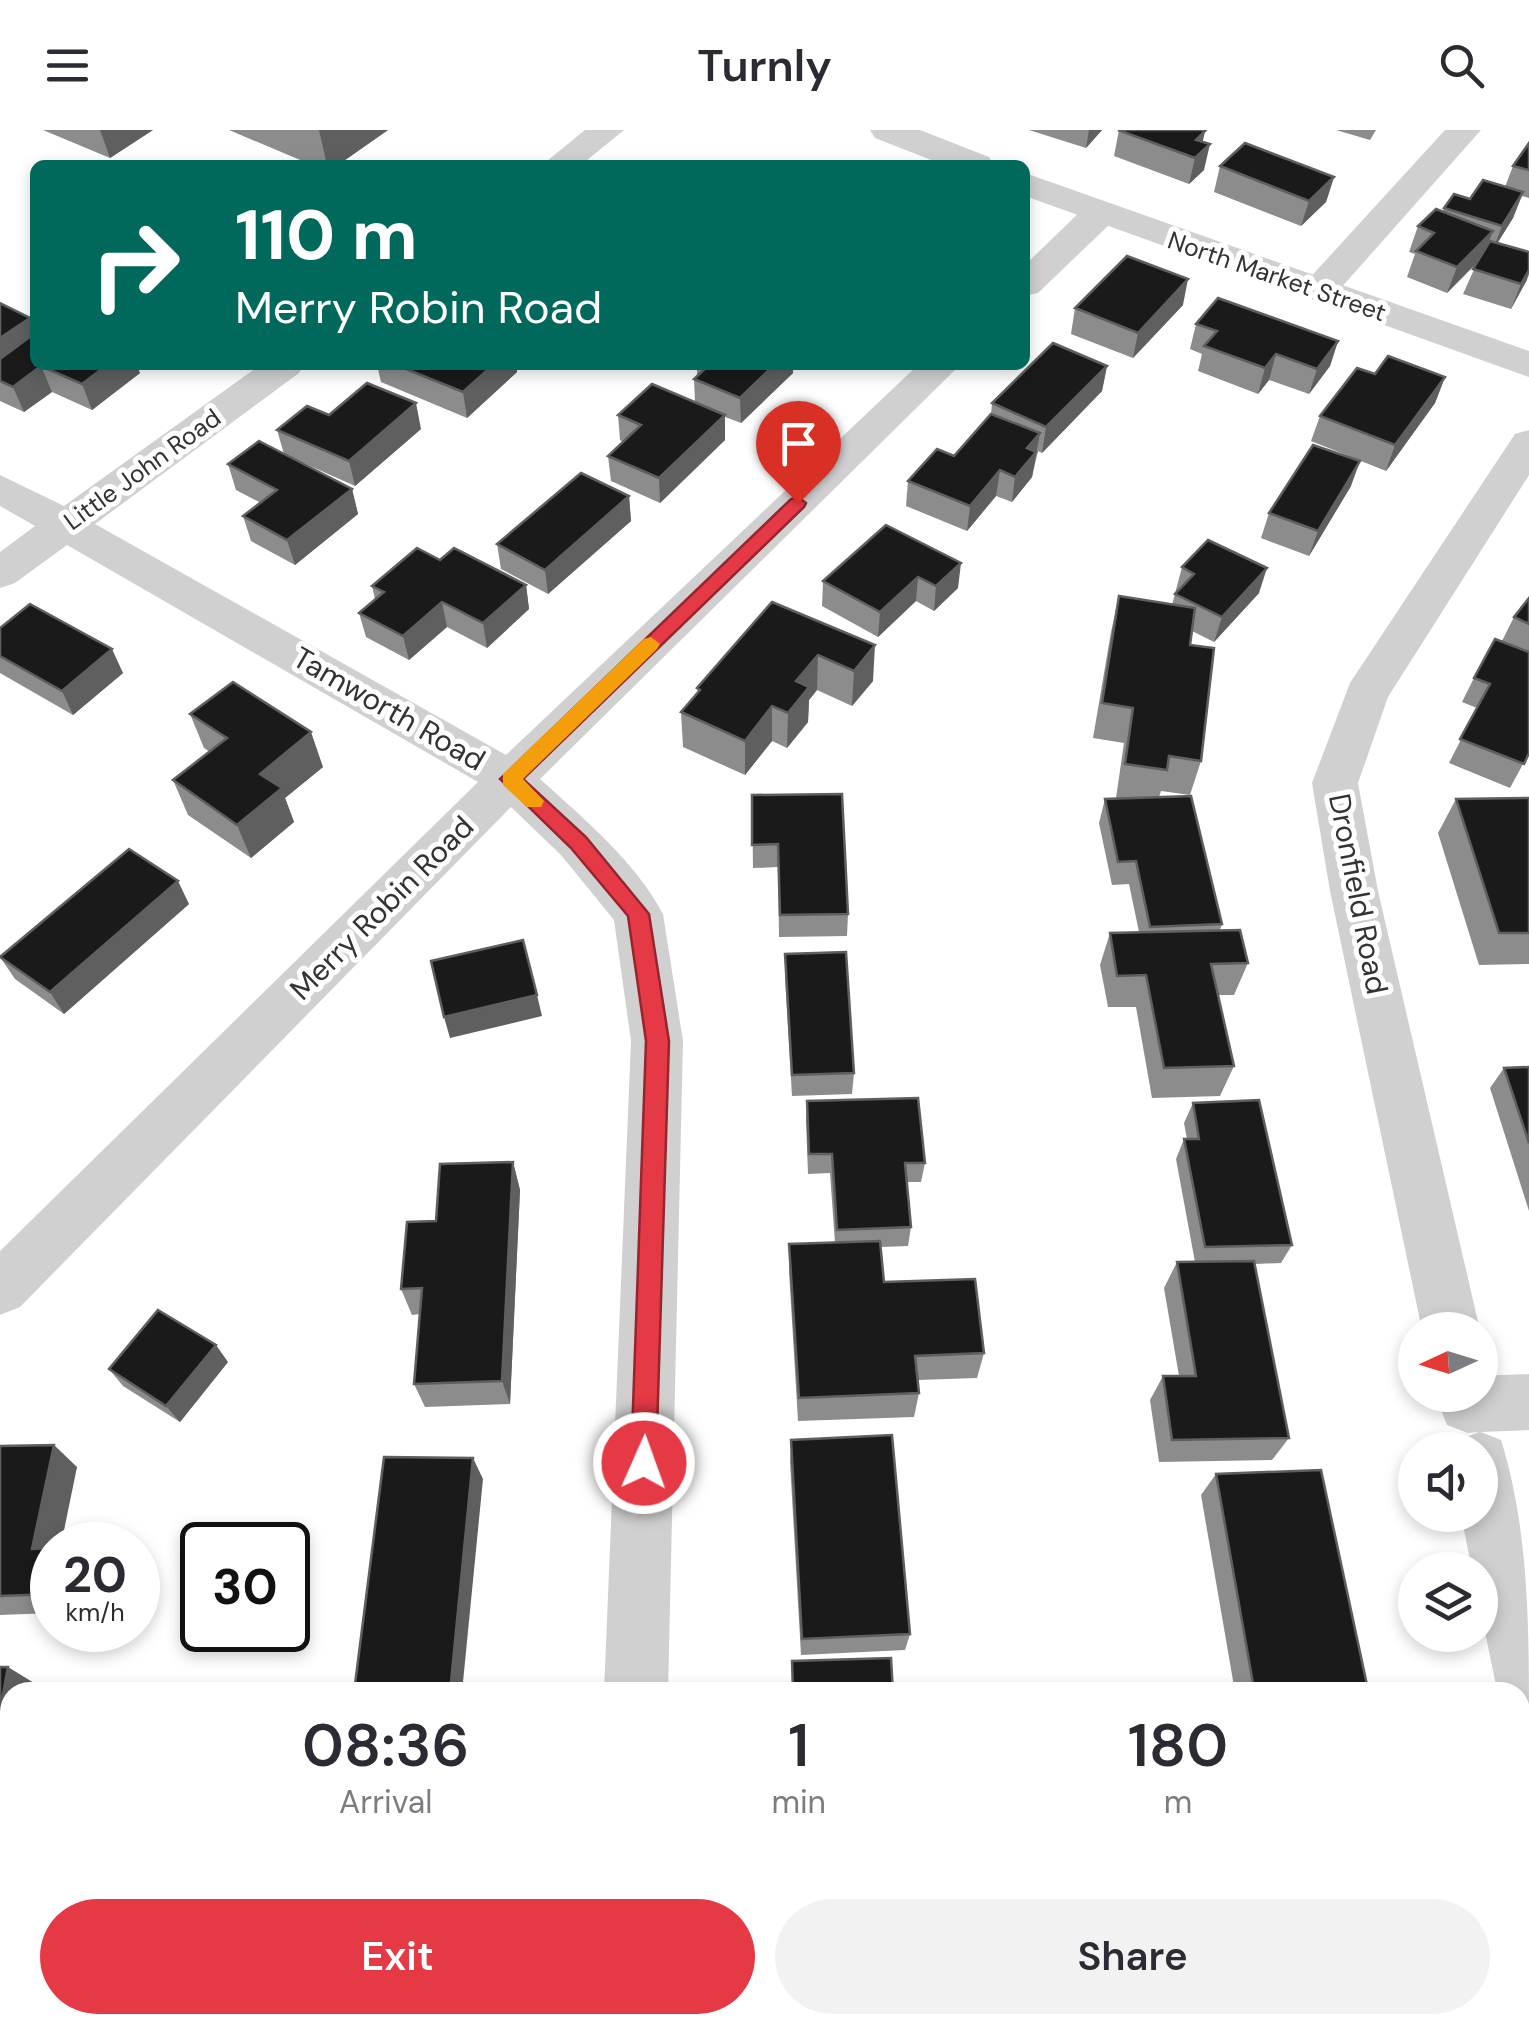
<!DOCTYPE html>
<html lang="en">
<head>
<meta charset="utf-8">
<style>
  body { margin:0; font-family:"DM Sans",sans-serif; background:#f2f2f3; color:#2b2b33; height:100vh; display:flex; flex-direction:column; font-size:38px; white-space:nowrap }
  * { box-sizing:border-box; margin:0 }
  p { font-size:32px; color:#7c7c81 }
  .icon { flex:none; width:55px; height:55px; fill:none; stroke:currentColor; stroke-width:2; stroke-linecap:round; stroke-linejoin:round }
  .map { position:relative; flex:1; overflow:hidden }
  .details { position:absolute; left:0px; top:1552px; width:1530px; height:352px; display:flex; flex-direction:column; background:#fff; border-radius:30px 30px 0 0; box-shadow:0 5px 15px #0003 }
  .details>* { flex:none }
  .guide { position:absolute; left:30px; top:30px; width:1000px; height:210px; border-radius:15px; box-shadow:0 5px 15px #0003; background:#00695c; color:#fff; overflow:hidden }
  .needle { width:65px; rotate:266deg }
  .buttons { position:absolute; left:1398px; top:1182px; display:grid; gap:20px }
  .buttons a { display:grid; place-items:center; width:100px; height:100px; border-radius:50%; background:#fff; box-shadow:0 5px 15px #0003; font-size:50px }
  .speed { position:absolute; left:30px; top:1392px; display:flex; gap:20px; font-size:50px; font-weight:700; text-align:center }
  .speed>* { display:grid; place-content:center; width:130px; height:130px; border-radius:50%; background:#fff; box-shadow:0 5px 15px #0003; line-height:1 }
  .speed small { font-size:25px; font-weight:400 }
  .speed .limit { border:5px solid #111; border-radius:15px; background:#fff; color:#111 }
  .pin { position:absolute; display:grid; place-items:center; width:85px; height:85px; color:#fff; margin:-102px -42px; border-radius:50% 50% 50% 0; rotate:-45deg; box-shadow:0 0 10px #0007 }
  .pin .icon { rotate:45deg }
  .me { position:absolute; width:110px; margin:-55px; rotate:2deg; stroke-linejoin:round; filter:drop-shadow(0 0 8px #0008) }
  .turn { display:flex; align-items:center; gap:35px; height:210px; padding:0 40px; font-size:45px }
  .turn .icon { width:130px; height:130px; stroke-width:2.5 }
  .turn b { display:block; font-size:70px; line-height:85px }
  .eta { display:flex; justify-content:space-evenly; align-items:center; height:170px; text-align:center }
  .eta b { font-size:60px; font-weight:600; line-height:70px }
  .cta { display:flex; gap:20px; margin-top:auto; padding:20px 40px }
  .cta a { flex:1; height:115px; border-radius:60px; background:#e63946; color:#fff; font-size:40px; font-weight:600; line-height:115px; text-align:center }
  .cta a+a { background:#f2f2f3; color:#2b2b33 }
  header { display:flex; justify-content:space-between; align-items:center; height:130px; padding:0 40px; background:#fff; font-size:45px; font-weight:600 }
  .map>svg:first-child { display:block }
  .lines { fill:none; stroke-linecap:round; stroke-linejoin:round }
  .minor { fill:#d0d0d0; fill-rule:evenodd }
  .tertiary { fill:#d0d0d0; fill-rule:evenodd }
  .wall { fill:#8c8c8c }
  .shaded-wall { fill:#5f5f5f }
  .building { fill:#1a1a1a; stroke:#5f5f5f; stroke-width:2.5 }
  .route { fill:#e63946; stroke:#96252e; stroke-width:2.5 }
  .slow { fill:#f59e0b }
  .labels { text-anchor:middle; stroke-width:10; stroke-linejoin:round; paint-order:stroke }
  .far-street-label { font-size:25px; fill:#333; stroke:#fff }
  .street-label { font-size:30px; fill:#333; stroke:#fff }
</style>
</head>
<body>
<header><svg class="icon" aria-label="menu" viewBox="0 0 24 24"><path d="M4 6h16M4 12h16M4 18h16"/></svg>Turnly<svg class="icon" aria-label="search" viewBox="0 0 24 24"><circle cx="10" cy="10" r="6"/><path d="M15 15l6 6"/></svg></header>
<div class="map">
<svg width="1529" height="1904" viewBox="0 0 1529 1904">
  <rect width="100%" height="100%" fill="#fff"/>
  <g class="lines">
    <g class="minor">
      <polygon points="585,0 624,0 581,35 542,35"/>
      <polygon points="1445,0 1481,0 1332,168 1319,171 1306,168 1301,160 1306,152"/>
      <polygon points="1099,73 1112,76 1117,84 1112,92 1038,163 1025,166 1025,135 1086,76"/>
      <path d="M260,235H304L299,243L95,394L506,625L918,235H960L540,649C583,688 635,731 663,784L683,911L668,1562H604L631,911L614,790L561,725L511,677L20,1177L0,1185V1121L478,652L67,415L15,453L0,458V422L35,396L0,376V345L64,376Z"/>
      <polygon points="1529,300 1529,345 1388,567 1358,653 1378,761 1480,1200 1422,1200 1330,761 1312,653 1350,553 1515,304"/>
      <path d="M1529,1244V1300L1481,1302L1501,1310C1529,1399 1529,1498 1529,1592L1520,1588V1562L1497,1560L1480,1478V1440H1472L1461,1385H1480V1320H1455L1459,1310L1479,1302L1468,1303L1447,1295L1439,1275L1443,1265H1480V1246Z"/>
      <rect x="589" y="1895" width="72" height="9"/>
    </g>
    <g class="tertiary">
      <polygon points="870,0 920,0 989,27 994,35 944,35 875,8"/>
      <polygon points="1025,43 1529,221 1529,247 1025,66"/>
    </g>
  </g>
  <g class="wall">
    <polygon points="43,0 153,0 110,28"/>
    <polygon points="229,0 388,0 338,35 312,35"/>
    <polygon points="1029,0 1102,0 1086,18"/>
    <polygon points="1119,0 1205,1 1202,12 1204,40 1189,54 1114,26"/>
    <polygon points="1336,0 1376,0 1370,10"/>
    <polygon points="1529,13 1529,68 1522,66 1513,88 1497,113 1529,122 1529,145 1511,179 1463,164 1477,133 1447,163 1407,147 1415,124 1409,122 1418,96 1443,82 1444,78 1505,57 1513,36"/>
    <polygon points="1220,36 1334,47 1326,72 1301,96 1214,62"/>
    <polygon points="0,173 35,235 140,243 92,280 52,262 24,282 0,271"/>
    <polygon points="1183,175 1133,228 1071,204 1075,178"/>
    <polygon points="1196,194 1338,211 1330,236 1309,264 1269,250 1258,264 1198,241 1202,224 1190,219"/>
    <polygon points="377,235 516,235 517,242 467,288 381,252"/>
    <polygon points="697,235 793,235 793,243 741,293 725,287 725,310 660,373 611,351 608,326 623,312 620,310 618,285 695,272 694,249 697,246"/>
    <polygon points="1107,236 1102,261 1042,323 1038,321 1032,347 1012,372 996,366 967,401 906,376 908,351 954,326 991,284 992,273"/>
    <polygon points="1375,244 1445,247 1435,273 1386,341 1311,311 1320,286"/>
    <polygon points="329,285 421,299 355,356 299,331 352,359 358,384 295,435 251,411 243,386 261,373 236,360 228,334 284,324 277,300"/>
    <polygon points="1351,356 1309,426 1261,408 1269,383"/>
    <polygon points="629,366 631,391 548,464 501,439 497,414"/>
    <polygon points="886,395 958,458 934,481 916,471 878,507 822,476 823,451"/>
    <polygon points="440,430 526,455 529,479 487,518 447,497 409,530 366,507 359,483 375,469 372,456"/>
    <polygon points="1182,437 1259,463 1214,512 1192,501 1190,515 1201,631 1190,665 1161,661 1159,667 1222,794 1220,800 1248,833 1234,865 1218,865 1234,936 1220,966 1152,968 1136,877 1108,877 1100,835 1110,803 1139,802 1129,754 1112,755 1099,693 1105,669 1121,669 1116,668 1124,613 1093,608 1111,502 1119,466 1172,475"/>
    <polygon points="1529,468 1529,623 1510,658 1449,633 1477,578 1462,572 1474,548 1502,511 1514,487"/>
    <polygon points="772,472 873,551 852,576 817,560 809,570 808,592 787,618 772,611 745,645 683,617 681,582 698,563 697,558"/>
    <polygon points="0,498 123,543 73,585 0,543"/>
    <polygon points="190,584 323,637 285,668 294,692 251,728 188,685 173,650 210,622 204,618"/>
    <polygon points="752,665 848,784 847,806 779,807 778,737 753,738"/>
    <polygon points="1529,668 1529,834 1479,835 1438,703 1456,669"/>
    <polygon points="189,774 64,884 15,849 0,827"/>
    <polygon points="785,824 854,943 852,964 792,966 785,846"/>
    <polygon points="1529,937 1529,1081 1490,958 1504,938"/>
    <polygon points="807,971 925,1033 921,1052 907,1052 911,1097 908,1116 881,1117 884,1152 984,1223 977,1248 918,1250 919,1263 914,1287 798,1291 789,1141 789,1114 835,1113 830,1043 808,1044 806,991"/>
    <polygon points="1193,973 1292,1115 1281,1133 1255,1134 1289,1308 1272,1330 1159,1332 1150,1270 1163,1246 1179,1246 1164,1158 1177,1132 1195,1132 1176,1029 1184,1009 1187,1009 1184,993"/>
    <polygon points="513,1032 520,1060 510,1274 425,1277 414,1254 420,1184 412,1185 401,1159 436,1091"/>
    <polygon points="228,1232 180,1292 123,1256 109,1239"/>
    <polygon points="791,1310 910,1504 905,1520 801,1525 790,1332"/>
    <polygon points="0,1316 77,1337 52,1415 52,1483 0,1485"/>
    <polygon points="1216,1344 1367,1555 1356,1562 1235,1562 1201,1365"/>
    <polygon points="0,1537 34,1553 10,1562 10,1762 0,1762"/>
  </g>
  <g class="shaded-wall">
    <polygon points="100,0 153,0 110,28"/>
    <polygon points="319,0 388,0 338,35 327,35"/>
    <polygon points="1089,0 1102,0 1086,18"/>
    <polygon points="1205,1 1200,24 1210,14 1204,40 1189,54 1195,28 1196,10"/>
    <polygon points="1334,47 1326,72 1301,96 1309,71"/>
    <polygon points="1523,62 1513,88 1492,122 1502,96"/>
    <polygon points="1493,101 1483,126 1447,163 1457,137"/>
    <polygon points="1529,140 1527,150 1511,179 1521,154"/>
    <polygon points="1188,149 1183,175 1133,228 1138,203"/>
    <polygon points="30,188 35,200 35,217 0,241 0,208"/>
    <polygon points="1338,211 1330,236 1309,264 1317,239"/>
    <polygon points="1276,224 1269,250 1258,264 1265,238"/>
    <polygon points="107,235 137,235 140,243 92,280 82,254"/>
    <polygon points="493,235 516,235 517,242 467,288 463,262"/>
    <polygon points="774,235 793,235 793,243 741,293 740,268"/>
    <polygon points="41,236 52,262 24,282 13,257"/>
    <polygon points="1107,236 1102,261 1042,323 1046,297"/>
    <polygon points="1445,247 1435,273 1386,341 1395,315"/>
    <polygon points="416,273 421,299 355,356 349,331"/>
    <polygon points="725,285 725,310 660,373 659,348"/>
    <polygon points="1040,303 1032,347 1012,372 1015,347 1027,318"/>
    <polygon points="1360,331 1351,356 1309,426 1318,401"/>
    <polygon points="1000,340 996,366 967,401 970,376"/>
    <polygon points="352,359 358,384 295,435 287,410"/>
    <polygon points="629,366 631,391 548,464 545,440"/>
    <polygon points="961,433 958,458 934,481 936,456"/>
    <polygon points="1267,438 1259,463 1214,512 1222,487"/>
    <polygon points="918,447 916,471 878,507 880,482"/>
    <polygon points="526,455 529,479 487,518 483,493"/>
    <polygon points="442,472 447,497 409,530 403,506"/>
    <polygon points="875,515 873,551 852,576 854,541"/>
    <polygon points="112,519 123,543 73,585 62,561"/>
    <polygon points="818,525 817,560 809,570 808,592 787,618 788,583 796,551"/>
    <polygon points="772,576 772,611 745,645 745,611"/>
    <polygon points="311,602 323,637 285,668 294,692 251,728 237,695 260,644"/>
    <polygon points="178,751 189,774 64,884 50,862"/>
    <polygon points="537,865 542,886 450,908 444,887"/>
    <polygon points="513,1032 520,1060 510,1274 502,1251"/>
    <polygon points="216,1215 228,1232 180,1292 166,1276"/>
    <polygon points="54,1315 77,1337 61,1415 52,1415 52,1435 32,1419"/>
    <polygon points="473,1328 483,1349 462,1562 450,1562"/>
    <polygon points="8,1537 34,1553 32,1562 10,1562 10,1643 0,1638 0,1581"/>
    <polygon points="10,1725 10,1754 5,1752"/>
    <rect x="420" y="1895" width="13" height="9"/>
  </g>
  <g class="building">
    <polygon points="1118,0 1201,0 1205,1 1196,10 1210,14 1195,28"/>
    <polygon points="1245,13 1334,47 1309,71 1220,36"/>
    <polygon points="1529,13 1529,40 1513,36"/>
    <polygon points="1483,50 1523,62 1502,96 1444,78 1454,64 1470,69"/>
    <polygon points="1436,79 1493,101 1457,137 1416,121 1434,103 1418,96"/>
    <polygon points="1490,111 1529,122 1529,140 1521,154 1473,139"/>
    <polygon points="1127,126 1188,149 1138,203 1075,178"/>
    <polygon points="1218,168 1338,211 1317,239 1276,224 1265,238 1204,216 1217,201 1196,194"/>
    <polygon points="0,173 30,188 0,208"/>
    <polygon points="35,203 35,235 107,235 82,254 41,236 13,257 0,251 0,229"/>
    <polygon points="1053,213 1107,236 1046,297 992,273"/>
    <polygon points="1388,226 1445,247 1395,315 1320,286 1357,238 1375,244"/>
    <polygon points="396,235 493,235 463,262"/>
    <polygon points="709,235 774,235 740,268 694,249"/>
    <polygon points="367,253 416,273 349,331 277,300 307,276 329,285"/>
    <polygon points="652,254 725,285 659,348 608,326 641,295 618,285"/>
    <polygon points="991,284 1040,303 1027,318 1036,322 1015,347 1000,340 970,376 908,351 937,319 954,326"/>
    <polygon points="259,311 352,359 287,410 243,386 277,360 228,334"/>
    <polygon points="1313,315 1360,331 1318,401 1269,383"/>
    <polygon points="581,343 629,366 545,440 497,414"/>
    <polygon points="886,395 961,433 936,456 918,447 880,482 823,451"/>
    <polygon points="1208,410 1267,438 1222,487 1175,464 1194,444 1182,437"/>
    <polygon points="417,418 440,430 454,418 526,455 483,493 442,472 403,506 359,483 384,462 372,456"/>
    <polygon points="1119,466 1195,478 1190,515 1214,518 1201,631 1169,626 1167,640 1125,634 1133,578 1102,573"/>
    <polygon points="1529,468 1529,494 1514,487"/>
    <polygon points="772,472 875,515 854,541 818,525 796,551 809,557 788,583 772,576 745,611 681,582 700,560 697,558"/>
    <polygon points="30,474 112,519 62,561 0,526 0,498"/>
    <polygon points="1495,509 1529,522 1529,623 1524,634 1460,609 1490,554 1474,548"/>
    <polygon points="233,552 311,602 260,644 282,658 237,695 173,650 227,608 190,584"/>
    <polygon points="842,664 848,784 780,785 778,714 752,715 752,665"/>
    <polygon points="1191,666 1222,794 1150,797 1136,731 1118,732 1105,669"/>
    <polygon points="1529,668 1529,803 1499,803 1456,669"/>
    <polygon points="129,719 178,751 50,862 0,827"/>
    <polygon points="1240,800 1248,833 1211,834 1234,936 1164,938 1146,845 1117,846 1110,803"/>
    <polygon points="523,810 537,865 444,887 431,831"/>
    <polygon points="846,822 854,943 792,945 785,824"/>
    <polygon points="1529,937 1529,1013 1504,938"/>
    <polygon points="918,968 925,1033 905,1033 911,1097 837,1100 832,1024 809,1024 807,971"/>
    <polygon points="1259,970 1292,1115 1205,1117 1184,1009 1199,1009 1193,973"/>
    <polygon points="513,1032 502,1251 414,1254 422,1158 401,1159 407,1092 436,1091 440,1034"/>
    <polygon points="880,1111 884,1152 975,1149 984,1223 915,1226 919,1263 799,1268 789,1114"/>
    <polygon points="1254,1131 1289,1308 1172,1310 1163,1246 1196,1246 1177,1132"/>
    <polygon points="158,1180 216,1215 166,1276 109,1239"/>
    <polygon points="892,1305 910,1504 802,1509 791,1310"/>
    <polygon points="54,1315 32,1419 52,1418 52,1464 0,1466 0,1316"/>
    <polygon points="384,1327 473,1328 450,1562 354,1562"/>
    <polygon points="1321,1340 1367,1555 1254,1559 1216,1344"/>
    <polygon points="891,1528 893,1562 793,1562 792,1531"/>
    <polygon points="0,1537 8,1537 0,1581"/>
    <polygon points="0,1633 10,1633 10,1725 5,1752 0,1752"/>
    <polygon points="312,1895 420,1895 420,1904 262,1904 262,1901 312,1896"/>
    <polygon points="805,1895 976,1895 977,1904 805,1904"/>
  </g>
  <polygon class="route" points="798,367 806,373 804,377 523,649 586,707 649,784 669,911 656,1333 653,1342 644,1345 634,1342 631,1333 646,911 628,786 571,718 500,649 791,369"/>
  <polygon class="slow" points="651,507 660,514 657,519 523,649 544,671 541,677 527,677 503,655 503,644 644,509"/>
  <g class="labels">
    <g class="far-street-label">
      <text transform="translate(1277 146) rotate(19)" y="9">North Market Street</text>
      <text transform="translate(142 339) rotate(-36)" y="9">Little John Road</text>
    </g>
    <g class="street-label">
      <text transform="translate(389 579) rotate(30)" y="10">Tamworth Road</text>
      <text transform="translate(1358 764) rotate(79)" y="10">Dronfield Road</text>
      <text transform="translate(382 778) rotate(-45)" y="10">Merry Robin Road</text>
    </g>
  </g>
</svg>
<div class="buttons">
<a><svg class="needle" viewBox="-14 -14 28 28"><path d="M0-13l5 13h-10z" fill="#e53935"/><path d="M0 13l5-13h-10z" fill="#7c7c81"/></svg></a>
<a><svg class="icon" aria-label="sound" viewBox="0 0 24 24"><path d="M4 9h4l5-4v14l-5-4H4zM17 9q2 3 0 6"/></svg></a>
<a><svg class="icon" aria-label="layers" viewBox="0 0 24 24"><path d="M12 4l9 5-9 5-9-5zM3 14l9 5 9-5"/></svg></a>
</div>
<div class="speed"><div>20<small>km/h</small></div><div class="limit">30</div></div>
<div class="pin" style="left:798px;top:373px;background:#d93025"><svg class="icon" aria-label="arrive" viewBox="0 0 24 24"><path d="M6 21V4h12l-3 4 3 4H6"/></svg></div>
<svg class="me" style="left:644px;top:1333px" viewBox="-20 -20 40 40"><circle r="17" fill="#e63946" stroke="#fff" stroke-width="3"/><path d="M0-11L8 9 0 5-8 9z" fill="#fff"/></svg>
<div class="guide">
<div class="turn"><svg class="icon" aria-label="right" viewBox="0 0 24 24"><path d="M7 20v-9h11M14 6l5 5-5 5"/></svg><div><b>110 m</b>Merry Robin Road</div></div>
</div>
<section class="details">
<div class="eta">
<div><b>08:36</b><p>Arrival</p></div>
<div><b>1</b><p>min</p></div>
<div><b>180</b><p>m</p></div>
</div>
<div class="cta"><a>Exit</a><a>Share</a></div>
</section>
</div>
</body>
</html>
